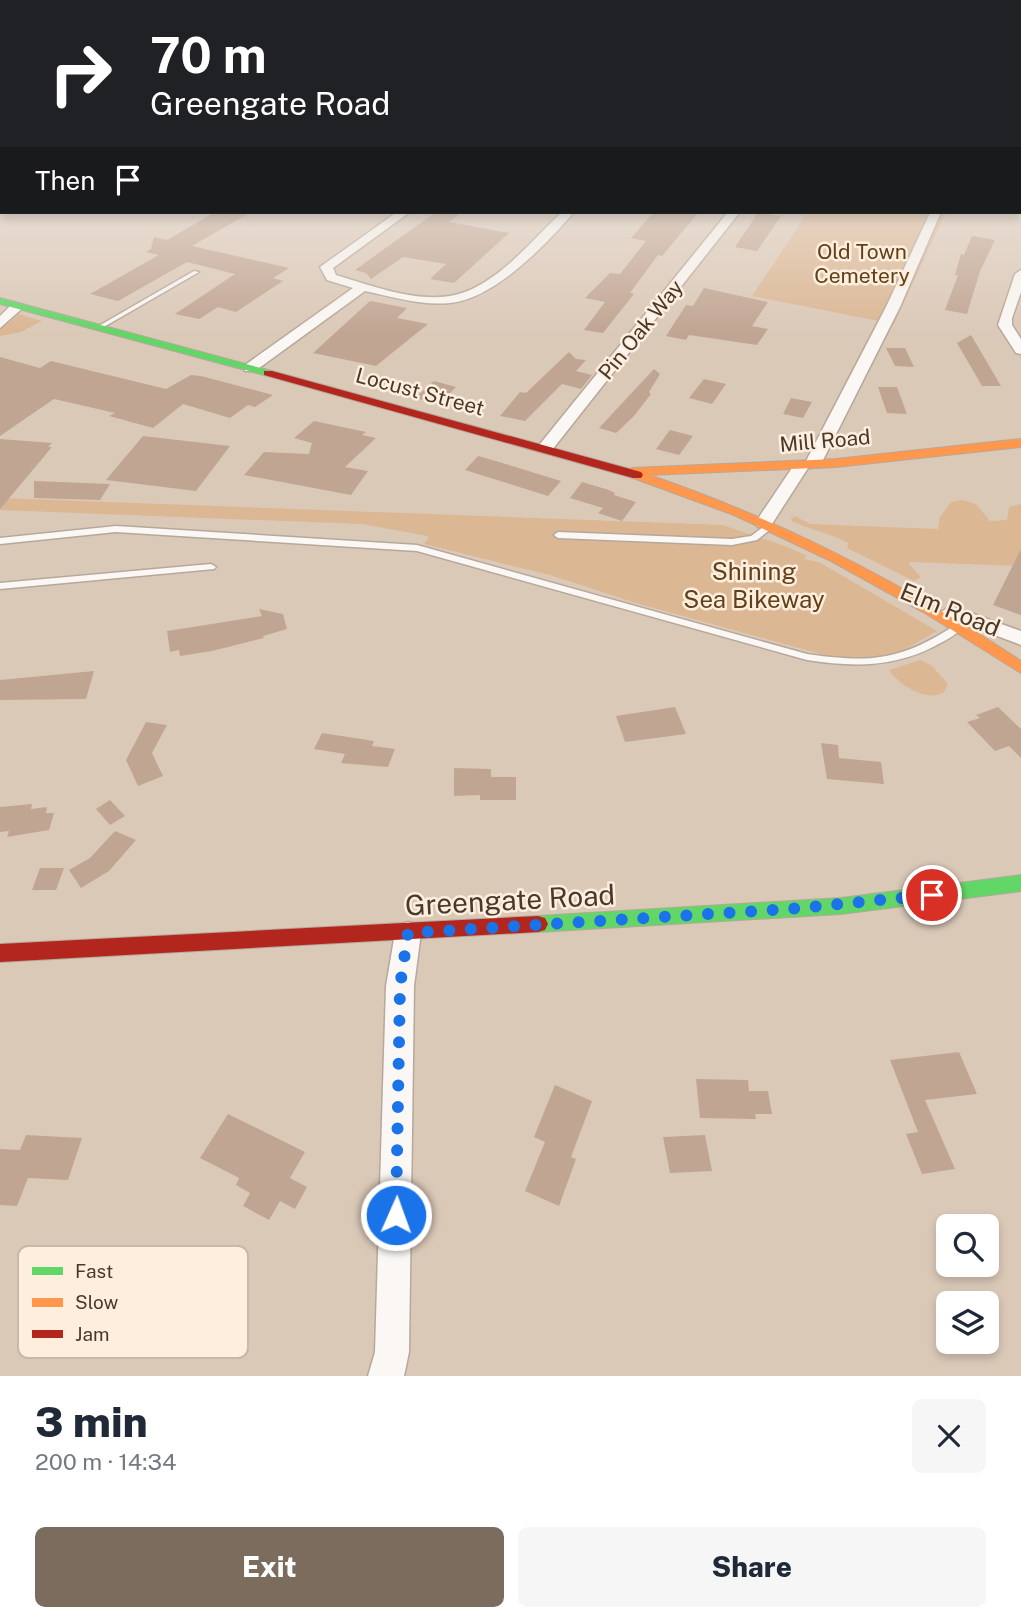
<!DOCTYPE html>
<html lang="en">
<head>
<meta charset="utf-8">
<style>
  body { margin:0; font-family:"Public Sans",sans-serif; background:#f6f6f7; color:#1f2937; height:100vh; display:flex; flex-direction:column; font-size:26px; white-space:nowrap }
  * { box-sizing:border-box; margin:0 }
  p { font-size:23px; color:#747a83 }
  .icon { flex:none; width:38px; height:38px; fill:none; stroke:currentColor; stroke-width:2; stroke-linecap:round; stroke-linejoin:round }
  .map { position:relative; height:1376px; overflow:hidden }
  .panel { display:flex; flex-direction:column; background:#fff; flex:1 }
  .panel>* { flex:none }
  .hud { position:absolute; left:0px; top:0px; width:1022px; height:214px; box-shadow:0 4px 10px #0003; background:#202124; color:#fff; overflow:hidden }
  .buttons { position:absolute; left:936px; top:1214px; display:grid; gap:14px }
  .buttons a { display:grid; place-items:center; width:63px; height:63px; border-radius:10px; background:#fff; box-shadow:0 4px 10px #0003; font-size:35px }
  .pin { position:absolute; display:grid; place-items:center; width:60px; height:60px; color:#fff; margin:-30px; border:4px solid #fff; border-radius:50%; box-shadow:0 2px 7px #0007 }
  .me { position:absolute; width:77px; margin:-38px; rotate:2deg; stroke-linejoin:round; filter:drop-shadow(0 0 5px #0008) }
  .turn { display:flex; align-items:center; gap:24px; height:147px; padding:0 35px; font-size:32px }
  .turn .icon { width:91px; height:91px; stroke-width:2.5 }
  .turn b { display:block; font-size:49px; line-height:60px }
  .then { display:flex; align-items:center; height:66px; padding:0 35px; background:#0003; gap:14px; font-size:26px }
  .round { display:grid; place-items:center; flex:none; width:74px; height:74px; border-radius:10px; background:#f6f6f7 }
  .overview { display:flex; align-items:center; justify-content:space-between; height:119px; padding:0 35px }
  h1 { font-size:42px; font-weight:800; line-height:52px }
  .cta { display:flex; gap:14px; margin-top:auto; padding:14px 35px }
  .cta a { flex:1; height:80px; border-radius:10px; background:#7b6c5e; color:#fff; font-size:28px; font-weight:800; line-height:80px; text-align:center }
  .cta a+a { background:#f6f6f7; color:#1f2937 }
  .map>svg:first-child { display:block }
  .green { fill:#dbb794 }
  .building { fill:#c1a593 }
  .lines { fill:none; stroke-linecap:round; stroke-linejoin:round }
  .lane-casing { stroke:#b6a89a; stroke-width:3 }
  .street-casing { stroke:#b6a89a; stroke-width:3 }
  .fast-casing { stroke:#b6a89a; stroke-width:2 }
  .slow-casing { stroke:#b6a89a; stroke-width:2 }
  .jam-casing { stroke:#b6a89a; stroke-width:2 }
  .lane { fill:#faf7f4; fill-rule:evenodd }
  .street { fill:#faf7f4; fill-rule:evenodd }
  .fast { fill:#63d668; fill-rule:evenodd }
  .slow { fill:#ff974d; fill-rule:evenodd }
  .jam { fill:#b3261e; fill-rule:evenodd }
  .route { stroke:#1a73e8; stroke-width:12; stroke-dasharray:0 21.6 }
  .labels { text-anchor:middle; stroke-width:5; stroke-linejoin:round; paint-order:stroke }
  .far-park-label { font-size:21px; fill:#61401a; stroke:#feeedd }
  .far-street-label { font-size:21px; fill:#473a2d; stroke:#feeedd }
  .park-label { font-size:24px; fill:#61401a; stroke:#feeedd }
  .street-label { font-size:24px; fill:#473a2d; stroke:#feeedd }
  .near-street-label { font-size:28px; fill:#473a2d; stroke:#feeedd }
  .key { fill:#feeedd; stroke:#c7b8a8; stroke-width:2 }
  .key-label { font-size:19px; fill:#473a2d }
</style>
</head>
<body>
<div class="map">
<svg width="1021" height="1376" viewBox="0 0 1021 1376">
  <rect width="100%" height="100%" fill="#dbc9b8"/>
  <g class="green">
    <polygon points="808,212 946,212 894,324 752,296"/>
    <polygon points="19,314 42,321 21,332 0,336 0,330"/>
    <path d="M0,498L723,525C752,536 780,542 807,556L804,559L819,562L937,631L904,650L887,656L835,658L636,603L550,575L424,544L429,537L422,535L362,524L0,510Z"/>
    <path d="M962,500L976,504L990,521L1007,520L1009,507L1021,504V566L912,562L908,563L921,577L914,581L847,548L848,543C830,533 810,530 790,520L795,516L810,524L938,529L940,517L951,502Z"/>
    <path d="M920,660L932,666L948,684L944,692C927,703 899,685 889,670Z"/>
  </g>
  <g class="building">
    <polygon points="215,212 251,212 192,246 289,268 273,278 283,281 236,312 218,307 199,319 175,314 235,274 187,262 118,301 90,294 159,255 146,252 151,249 154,237 167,240"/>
    <polygon points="436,212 462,212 449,222 509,233 454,283 430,279 446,264 403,257 371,279 366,273 355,270"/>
    <polygon points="654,212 699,212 662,256 658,255 630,293 634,294 603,333 584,330 605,302 585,298 610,273 620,274 646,241 631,238"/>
    <polygon points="758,213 781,216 757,251 735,247"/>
    <polygon points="972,236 995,240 980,271 967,314 945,310 958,275 955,275 961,254 964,255"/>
    <polygon points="704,288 768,302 752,326 768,329 757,345 689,335 686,340 666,336 686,305 693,306"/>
    <polygon points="370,301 407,308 397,318 428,324 376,366 313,353"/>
    <polygon points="971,335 1001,386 982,386 957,343"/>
    <polygon points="886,348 905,348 914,367 895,366"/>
    <polygon points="569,352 576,359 586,360 576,371 592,375 581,389 562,384 525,421 500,416 520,392 526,393"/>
    <polygon points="0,357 40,368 51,361 166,389 191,375 201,376 273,395 255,407 248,405 230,418 183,404 153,428 109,416 115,413 54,399 0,436"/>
    <polygon points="654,369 660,374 649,392 651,394 634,416 616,433 599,428"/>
    <polygon points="704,379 726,384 712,404 689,398"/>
    <polygon points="434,381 456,387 439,404 415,398"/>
    <polygon points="878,387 897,387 907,414 887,413"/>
    <polygon points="791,398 812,402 803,418 783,414"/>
    <polygon points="314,421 366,432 362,435 376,438 345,467 368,471 351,495 244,475 264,452 309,454 312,443 294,438"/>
    <polygon points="670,430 693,436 679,455 656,449"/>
    <polygon points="143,436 230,446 196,491 106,480"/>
    <polygon points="0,439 52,443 48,447 52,447 0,509"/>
    <polygon points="478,456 496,461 561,481 548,496 465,470"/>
    <polygon points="34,481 110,484 100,500 34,498"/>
    <polygon points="582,482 609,490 615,493 614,495 636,502 622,521 598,513 603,508 570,498"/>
    <polygon points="1021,549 1021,615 993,605"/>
    <polygon points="259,609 283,614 287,629 263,636 264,638 212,651 180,656 179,650 170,652 167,631 262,616"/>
    <polygon points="94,671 86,699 0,700 0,680"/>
    <polygon points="675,707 686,734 625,742 616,716"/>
    <polygon points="998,707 1021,729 1021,758 1009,746 995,751 967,722 980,718 976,715"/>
    <polygon points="146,722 167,725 152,753 163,776 138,786 126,760"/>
    <polygon points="322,733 374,741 372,746 395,749 388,767 341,763 345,754 314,749"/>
    <polygon points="821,743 838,745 839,758 881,762 884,784 827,779"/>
    <polygon points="454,768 491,769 491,777 516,777 516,800 480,800 480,795 454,796"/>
    <polygon points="110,800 125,816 110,825 96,809"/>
    <polygon points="32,804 31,809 47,807 46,813 54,813 49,830 7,837 9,831 0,832 0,807"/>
    <polygon points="115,831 136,840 109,871 81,888 69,870 90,858"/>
    <polygon points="40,868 64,868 56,890 32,890"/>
    <polygon points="959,1052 977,1094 925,1100 955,1169 922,1174 906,1134 918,1132 890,1060"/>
    <polygon points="696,1079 748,1080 749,1091 768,1091 772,1114 755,1114 756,1119 700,1118"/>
    <polygon points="555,1085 592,1101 571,1157 576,1159 559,1206 525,1191 545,1142 534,1137"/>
    <polygon points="228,1114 305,1152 290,1178 307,1187 295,1209 280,1201 269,1220 243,1206 250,1193 236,1185 239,1178 200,1158"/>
    <polygon points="26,1135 82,1138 68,1180 28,1178 17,1206 0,1205 0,1149 20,1150"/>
    <polygon points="705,1135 712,1171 670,1173 663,1137"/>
  </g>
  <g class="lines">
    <defs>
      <g id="lane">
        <polygon points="194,271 199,272 102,328 97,327"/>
        <polygon points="769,523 773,526 772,528 757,540 732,545 558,538 554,535 558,532 732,539 751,536"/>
        <path d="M116,526L417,545L807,654C871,663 899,661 954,626H960L962,628C955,636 944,641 935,646C893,668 852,667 807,660L417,551L116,532L0,544V538Z"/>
        <polygon points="211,564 216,567 214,569 0,589 0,583"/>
      </g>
      <g id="street">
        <rect x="0" y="154" width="2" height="6"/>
        <path d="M397,212H410L333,268L336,275C373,286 424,306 462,293C501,280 533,239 562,212H574C546,245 494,299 450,303C422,306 393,297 365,291L255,371H245V365L353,288L327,280L320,267Z"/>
        <polygon points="728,212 740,212 552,450 540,450 540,444"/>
        <polygon points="941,212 900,307 821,464 819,467 808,468 770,527 758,527 755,523 796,462 806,461 886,307 930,213"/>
        <polygon points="1021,270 1021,292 1012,318 1012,325 1021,339 1021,354 1016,353 998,325 1015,274"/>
        <polygon points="13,303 25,306 0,328 0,316"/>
        <polygon points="951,606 1021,631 1021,645 944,616 941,612"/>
        <polygon points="408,922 417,925 421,933 414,986 409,1352 404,1376 368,1376 375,1352 386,986 395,933 399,925"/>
      </g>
      <g id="fast">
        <polygon points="0,298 272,371 273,373 264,375 0,304"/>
        <polygon points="1021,875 1021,891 841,914 538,932 531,930 528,924 531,918 538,916 841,898"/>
      </g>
      <path id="slow" d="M1021,439V447L836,467L649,475C782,520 904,584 1021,661V673L925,613L831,561L734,515L633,478L626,472L632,468L836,459Z"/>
      <g id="jam">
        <polygon points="264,371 272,371 641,472 643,475 641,478 633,478 264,375"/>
        <polygon points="538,916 545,918 548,924 545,930 538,932 0,962 0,944"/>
      </g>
    </defs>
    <use href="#lane" class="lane-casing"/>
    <use href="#street" class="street-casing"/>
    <use href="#fast" class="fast-casing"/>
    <use href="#slow" class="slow-casing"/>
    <use href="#jam" class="jam-casing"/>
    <use href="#lane" class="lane"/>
    <use href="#street" class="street"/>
    <use href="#fast" class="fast"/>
    <use href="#slow" class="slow"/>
    <use href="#jam" class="jam"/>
  </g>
  <linearGradient id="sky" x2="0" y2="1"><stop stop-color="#73b9d3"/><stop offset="0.42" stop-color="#efe7df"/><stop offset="1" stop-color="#efe7df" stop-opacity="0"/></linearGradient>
  <rect width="1021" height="333" fill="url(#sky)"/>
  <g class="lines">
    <polyline class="route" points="396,1215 400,986 408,933 789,909 932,895"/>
  </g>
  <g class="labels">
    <g class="far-park-label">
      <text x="862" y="259">Old Town<tspan x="862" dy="24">Cemetery</tspan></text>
    </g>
    <g class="far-street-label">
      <text transform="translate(641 330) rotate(-51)" y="7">Pin Oak Way</text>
      <text transform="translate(420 392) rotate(15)" y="7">Locust Street</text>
      <text transform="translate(825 441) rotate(-5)" y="7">Mill Road</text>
    </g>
    <g class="park-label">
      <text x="754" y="580">Shining<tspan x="754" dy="28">Sea Bikeway</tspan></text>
    </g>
    <g class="street-label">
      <text transform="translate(950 610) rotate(22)" y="8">Elm Road</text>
    </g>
    <g class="near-street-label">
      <text transform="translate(510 900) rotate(-3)" y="10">Greengate Road</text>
    </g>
  </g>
  <rect x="18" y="1246" width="230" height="112" rx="10" class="key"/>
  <rect x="32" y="1267" width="31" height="8" fill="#63d668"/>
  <rect x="32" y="1298" width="31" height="9" fill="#ff974d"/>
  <rect x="32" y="1330" width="31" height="8" fill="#b3261e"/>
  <g class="key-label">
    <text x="75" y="1278">Fast</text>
    <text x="75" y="1309">Slow</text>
    <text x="75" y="1341">Jam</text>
  </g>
</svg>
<div class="buttons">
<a><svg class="icon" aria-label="search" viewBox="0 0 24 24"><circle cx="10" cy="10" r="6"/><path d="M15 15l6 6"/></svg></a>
<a><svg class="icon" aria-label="layers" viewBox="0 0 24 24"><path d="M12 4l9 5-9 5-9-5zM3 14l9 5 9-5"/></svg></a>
</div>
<div class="pin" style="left:932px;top:895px;background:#d93025"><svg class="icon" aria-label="arrive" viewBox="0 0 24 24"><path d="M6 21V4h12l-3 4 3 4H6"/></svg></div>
<svg class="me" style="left:396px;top:1215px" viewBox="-20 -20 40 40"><circle r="17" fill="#1a73e8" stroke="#fff" stroke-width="3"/><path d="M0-11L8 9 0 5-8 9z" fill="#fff"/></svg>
<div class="hud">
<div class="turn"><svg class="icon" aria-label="right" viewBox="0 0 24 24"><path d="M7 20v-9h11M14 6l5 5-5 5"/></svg><div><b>70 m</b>Greengate Road</div></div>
<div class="then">Then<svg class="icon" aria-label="arrive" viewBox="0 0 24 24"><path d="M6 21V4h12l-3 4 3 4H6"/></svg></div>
</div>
</div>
<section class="panel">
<div class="overview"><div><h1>3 min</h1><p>200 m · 14:34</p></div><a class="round"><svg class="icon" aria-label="close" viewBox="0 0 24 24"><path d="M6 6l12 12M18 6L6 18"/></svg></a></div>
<div class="cta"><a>Exit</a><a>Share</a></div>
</section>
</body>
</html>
